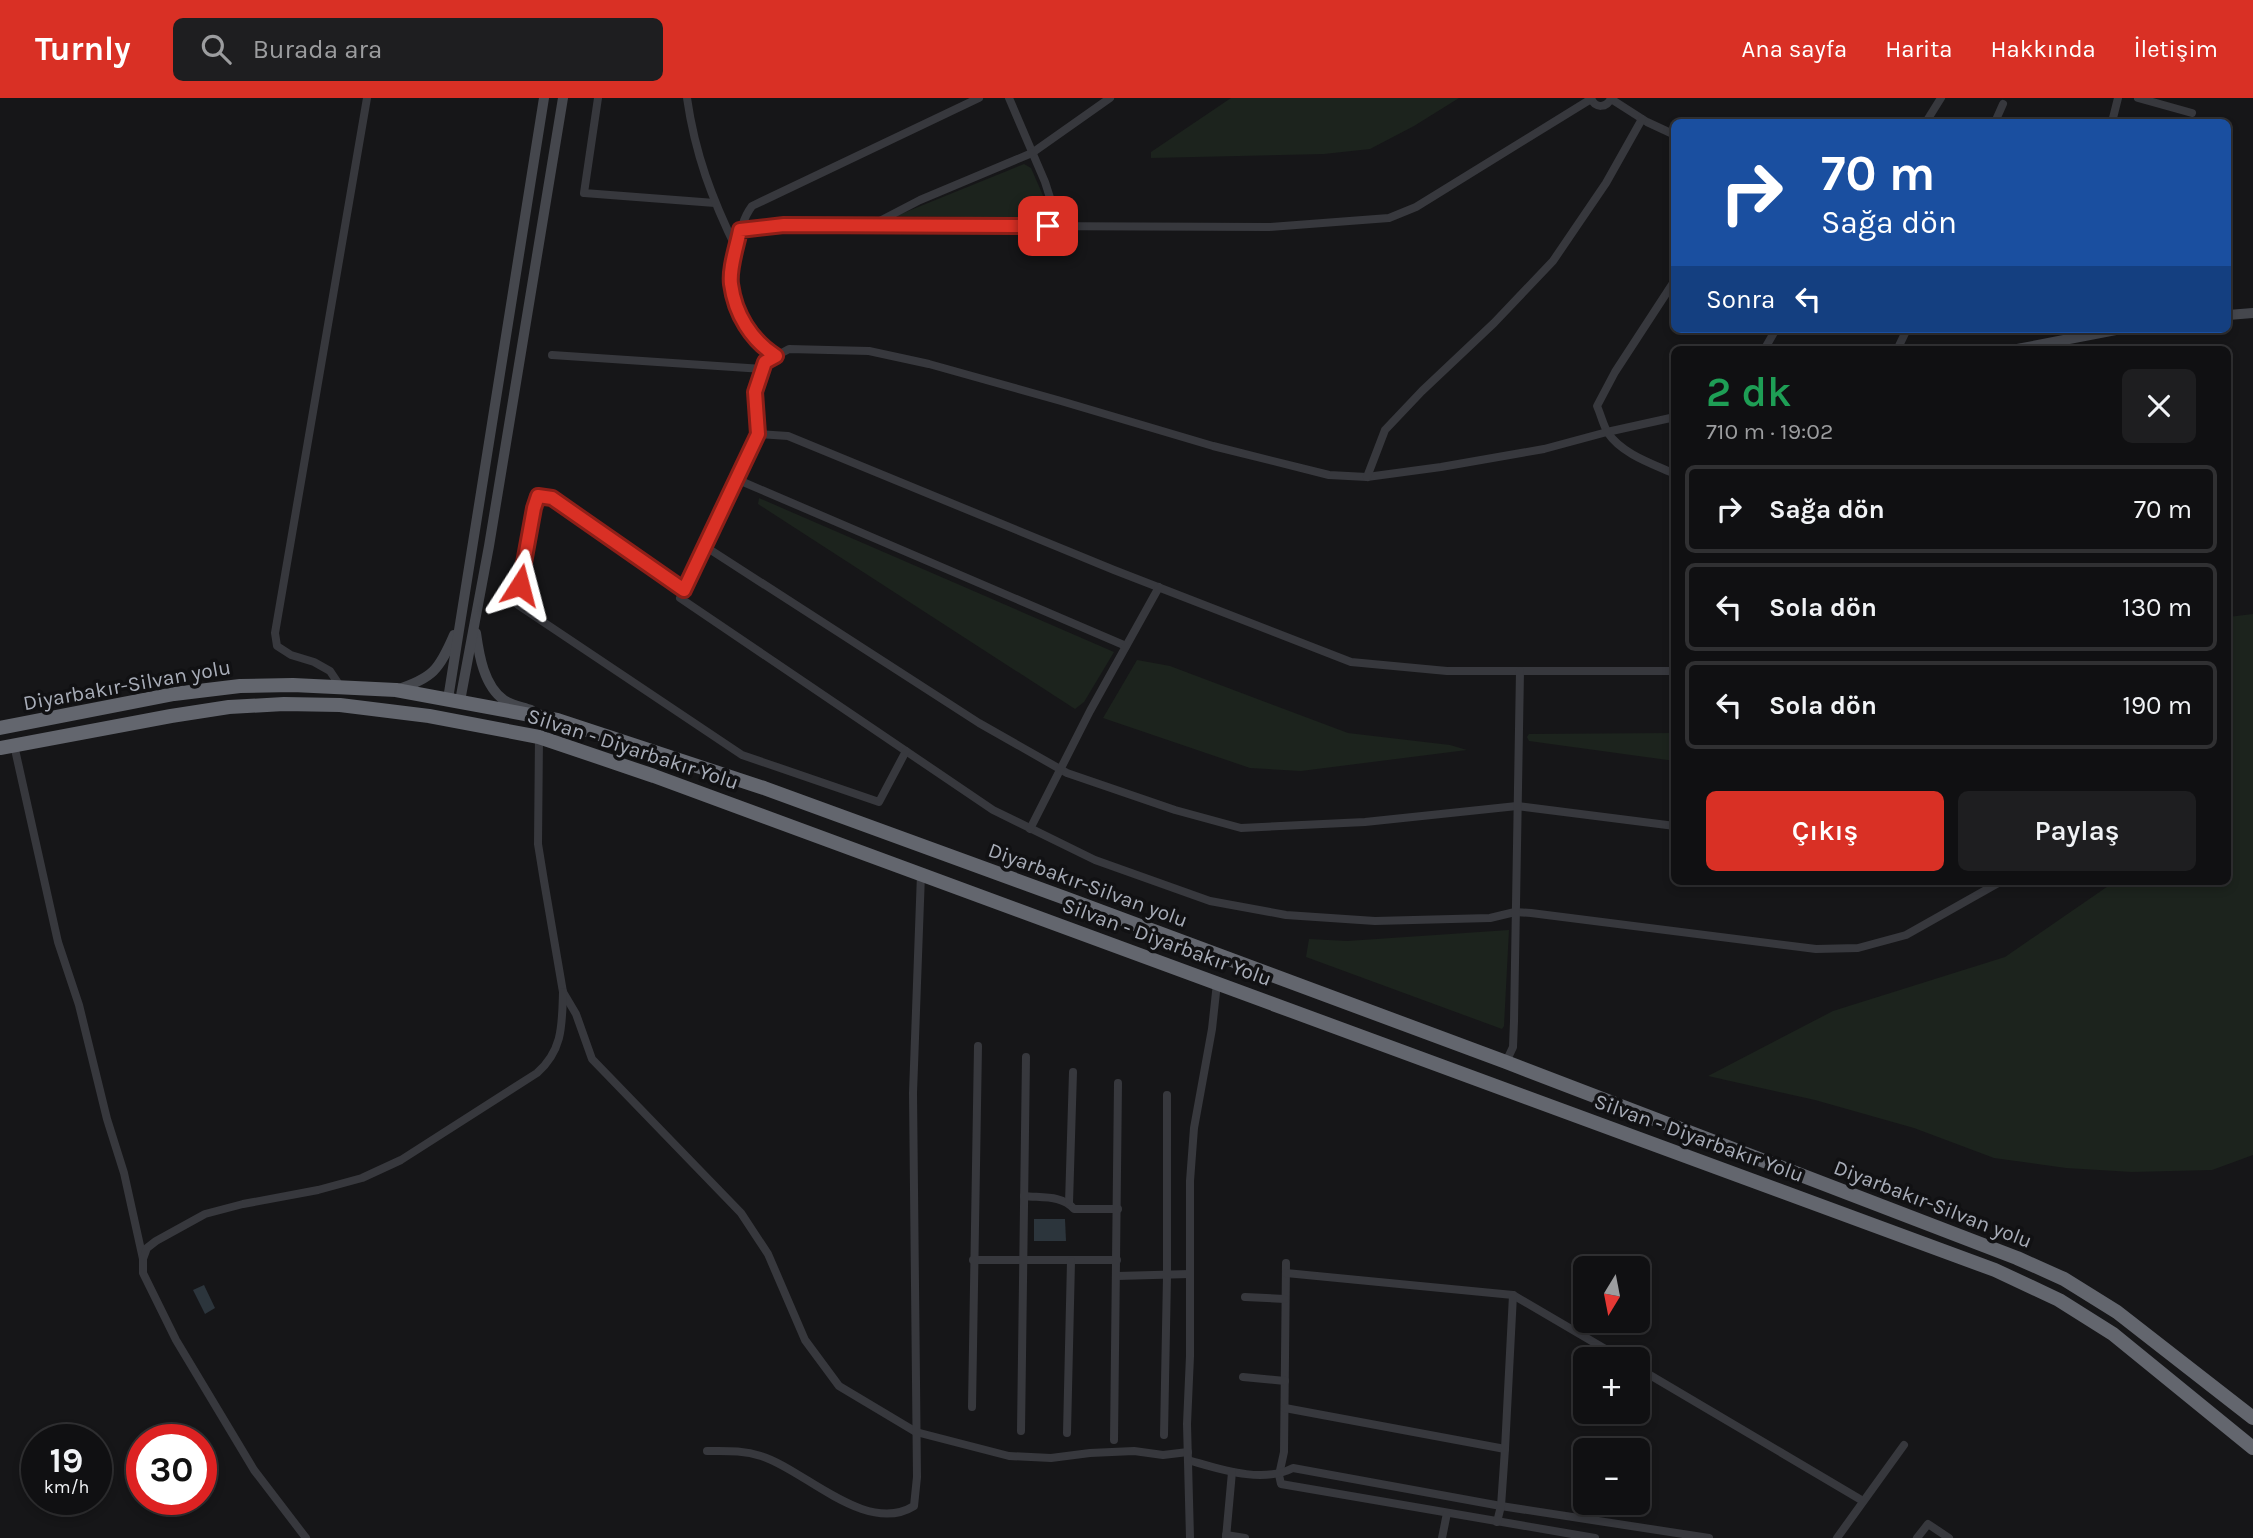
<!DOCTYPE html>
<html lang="tr">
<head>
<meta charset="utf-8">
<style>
  body { margin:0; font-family:Karla,sans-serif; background:#1e1e20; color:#f1f3f6; height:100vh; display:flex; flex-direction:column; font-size:26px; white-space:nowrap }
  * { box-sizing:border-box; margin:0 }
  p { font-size:23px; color:#9c9d9f }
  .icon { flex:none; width:38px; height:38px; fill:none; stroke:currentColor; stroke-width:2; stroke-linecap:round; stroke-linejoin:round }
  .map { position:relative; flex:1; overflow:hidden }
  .drawer { position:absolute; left:1671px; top:248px; width:560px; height:539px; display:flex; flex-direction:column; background:#101012; border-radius:10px; box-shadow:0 4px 10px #0003,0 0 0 2px #303032 }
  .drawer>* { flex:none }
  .top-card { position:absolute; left:1671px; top:21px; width:560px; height:214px; border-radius:10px; box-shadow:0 4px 10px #0003,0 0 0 2px #303032; background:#1a4fa0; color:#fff; overflow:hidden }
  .needle { width:46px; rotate:190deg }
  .buttons { position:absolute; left:1573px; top:1158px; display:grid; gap:14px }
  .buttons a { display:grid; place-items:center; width:77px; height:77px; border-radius:10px; background:#101012; box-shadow:0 4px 10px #0003,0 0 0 2px #303032; font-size:35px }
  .speed { position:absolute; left:21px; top:1326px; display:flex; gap:14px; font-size:35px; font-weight:700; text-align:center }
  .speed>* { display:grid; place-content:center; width:91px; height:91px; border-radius:50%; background:#101012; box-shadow:0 4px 10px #0003,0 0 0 2px #303032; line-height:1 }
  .speed small { font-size:18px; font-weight:400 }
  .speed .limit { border:10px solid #d22; background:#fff; color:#111 }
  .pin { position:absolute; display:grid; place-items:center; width:60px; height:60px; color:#fff; margin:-30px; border-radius:14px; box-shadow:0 4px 10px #0006 }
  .me { position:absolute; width:77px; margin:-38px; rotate:9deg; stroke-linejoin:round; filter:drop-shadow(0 0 5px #0008) }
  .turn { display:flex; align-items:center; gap:24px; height:147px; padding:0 35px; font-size:32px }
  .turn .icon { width:91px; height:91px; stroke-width:2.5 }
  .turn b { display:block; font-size:49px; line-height:60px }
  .then { display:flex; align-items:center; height:66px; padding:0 35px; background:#0003; gap:14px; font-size:26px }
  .round { display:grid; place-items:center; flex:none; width:74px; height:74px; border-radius:10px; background:#1e1e20 }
  .headline { display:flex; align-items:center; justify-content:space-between; height:119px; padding:0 35px }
  h1 { font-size:42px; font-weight:600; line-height:52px; color:#1e9e55 }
  .button { display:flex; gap:14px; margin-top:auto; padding:14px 35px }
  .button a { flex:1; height:80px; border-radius:10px; background:#d93025; color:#fff; font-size:28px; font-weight:600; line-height:80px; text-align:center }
  .button a+a { background:#1e1e20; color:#f1f3f6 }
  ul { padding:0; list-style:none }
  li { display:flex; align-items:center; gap:21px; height:88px; margin:0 14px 10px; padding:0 21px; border:4px solid #303032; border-radius:10px }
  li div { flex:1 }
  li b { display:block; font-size:26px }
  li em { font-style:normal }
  header { display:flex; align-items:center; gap:42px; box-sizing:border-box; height:98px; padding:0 35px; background:#d93025; color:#fff }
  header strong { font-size:33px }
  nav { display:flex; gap:38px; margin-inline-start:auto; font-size:24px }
  .search { width:490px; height:63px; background:#1e1e20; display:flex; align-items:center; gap:18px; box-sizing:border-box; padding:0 24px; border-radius:10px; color:#9c9d9f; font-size:26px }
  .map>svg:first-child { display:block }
  .green { fill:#1c231d }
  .water { fill:#2c353c }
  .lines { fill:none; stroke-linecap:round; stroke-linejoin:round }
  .street { stroke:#37383d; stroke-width:8 }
  .secondary { stroke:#45474d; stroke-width:10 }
  .highway { stroke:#63666e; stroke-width:14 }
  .route-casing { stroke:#8d1f18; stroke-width:18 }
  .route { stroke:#d93025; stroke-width:12 }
  .labels { text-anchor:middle; stroke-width:7; stroke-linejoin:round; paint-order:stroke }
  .street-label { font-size:21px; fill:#a8adb8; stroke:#111113 }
</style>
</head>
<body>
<header>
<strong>Turnly</strong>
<div class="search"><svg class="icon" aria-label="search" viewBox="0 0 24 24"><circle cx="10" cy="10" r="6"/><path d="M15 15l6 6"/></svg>Burada ara</div>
<nav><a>Ana sayfa</a><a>Harita</a><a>Hakkında</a><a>İletişim</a></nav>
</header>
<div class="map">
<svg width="2253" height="1440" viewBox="0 0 2253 1440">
  <rect width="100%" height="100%" fill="#161618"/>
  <g class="green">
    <polygon points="1231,0 1459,0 1414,28 1370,51 1324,56 1151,60 1151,54"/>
    <polygon points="1024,66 1031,70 1048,109 1045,120 896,118"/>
    <polygon points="759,400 1114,554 1084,604 1075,611 758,406"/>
    <polygon points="2253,516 2253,1057 2212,1072 2132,1074 2066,1070 1994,1060 1914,1030 1815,1002 1708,978 1833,913 2005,859 2114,784 2228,784 2228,519"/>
    <polygon points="1137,562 1170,568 1348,635 1450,647 1467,652 1301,673 1250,670 1103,620"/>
    <polygon points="1675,635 1675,663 1529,643 1527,639 1529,636"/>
    <polygon points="1509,832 1504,928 1502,931 1306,859 1309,841 1347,843"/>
  </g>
  <g class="water">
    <polygon points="1034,1121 1065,1121 1066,1143 1034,1143"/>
    <polygon points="204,1187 215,1210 205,1216 193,1192"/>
  </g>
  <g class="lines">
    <g class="street">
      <polyline points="598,0 584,95 715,105"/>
      <path d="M687,0C695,56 712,101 737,152"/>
      <polyline points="1009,0 1045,84 1059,128"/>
      <path d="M1591,0C1595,11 1607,10 1611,0"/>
      <polyline points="2138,0 2192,15"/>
      <polyline points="1611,1 1647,24 1675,37"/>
      <polyline points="1926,24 1941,0"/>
      <polyline points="1995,24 2003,6"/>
      <polyline points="2112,24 2118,0"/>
      <polyline points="872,127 920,102 1032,55 1110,0"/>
      <polyline points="740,132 784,127 1269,129 1389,120 1416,109 1591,1"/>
      <path d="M1675,182L1615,274L1597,308C1601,317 1603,327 1608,335C1622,356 1653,366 1675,376"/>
      <polyline points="1764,252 1776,231"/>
      <polyline points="1897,252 1907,231"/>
      <polyline points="552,257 763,271"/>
      <path d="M776,258C751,242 735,216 731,186C729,175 735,160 737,149C740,134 743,120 752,108L979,0"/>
      <polyline points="1675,319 1607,334 1544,351 1441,369 1367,379 1329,377 1213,348 1061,303 929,266 869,253 789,251 765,264 755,294 758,336 680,500 993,712 1095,762 1210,803 1286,817 1375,823 1490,820 1515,814 1531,815 1816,851 1858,850 1906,837 2000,784"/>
      <polyline points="758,336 788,338 1114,472 1351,564 1447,573 1675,573"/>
      <polyline points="1367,379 1385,332 1422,293 1494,225 1553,163 1606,85 1642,21"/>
      <polyline points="736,381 1126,548"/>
      <polyline points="706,449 979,625 1067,675 1175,712 1241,730 1365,724 1517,708 1675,728"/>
      <polyline points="684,492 552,400 538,398 523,467 518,507 742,657 879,704 906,653"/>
      <polyline points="340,588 330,573 314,564 291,557 277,548 275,535 367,0"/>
      <polyline points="539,639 538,746 544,783 563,894 576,916 592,961 741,1115 768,1156 805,1242 839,1288 916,1334 1009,1358 1051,1360 1090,1355 1134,1353 1163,1357 1188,1354"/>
      <polyline points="14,647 58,844 79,907 107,1021 124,1075 143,1161"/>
      <polyline points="1030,731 1090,613 1159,489"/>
      <polyline points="1506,964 1513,949 1514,923 1520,573"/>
      <path d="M1024,1098C1042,1100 1062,1097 1074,1111H1118"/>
      <polyline points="1069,1105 1073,974"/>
      <polyline points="973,1162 1117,1162"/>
      <polyline points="1286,1165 1284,1354 1279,1377 1281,1386 1595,1440"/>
      <polyline points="1286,1175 1513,1197 1624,1262"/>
      <polyline points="1117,1178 1190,1176"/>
      <polyline points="1245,1199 1285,1201"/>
      <polyline points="1638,1270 1863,1403"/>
      <polyline points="1243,1279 1285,1283"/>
      <polyline points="972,1309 978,948"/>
      <polyline points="1285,1310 1505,1351"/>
      <polyline points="1021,1333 1026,959"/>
      <polyline points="1067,1335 1071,1163"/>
      <polyline points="1164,1337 1167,1178 1167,997"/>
      <polyline points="1114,1342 1118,985"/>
      <path d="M707,1353C726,1353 743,1352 761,1358C804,1371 866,1438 914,1408L917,1379L913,995L921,776"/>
      <path d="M1188,1362C1220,1371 1262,1386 1293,1370L1501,1408L1709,1440"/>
      <polyline points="1497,1424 1501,1408 1505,1351 1513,1197"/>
      <polyline points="1226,1437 1245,1440"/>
      <path d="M306,1440L254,1372L176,1242L143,1175V1161L147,1150L156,1143L205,1116L243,1106L318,1092L362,1080L401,1062L537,975C563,952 562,927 563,894"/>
      <polyline points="1190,1440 1187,1326 1190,1258 1190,1083 1194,1030 1212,931 1217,885"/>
      <polyline points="1226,1440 1232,1374"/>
      <polyline points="1442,1440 1447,1415"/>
      <polyline points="1837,1440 1904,1347"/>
      <polyline points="1917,1440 1928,1426 1949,1440"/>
    </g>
    <g class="secondary">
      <polyline points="2228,217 2253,215"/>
      <polyline points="2012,252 2121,231"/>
      <path d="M476,535C479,557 484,588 504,602C511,607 523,609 531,612"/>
      <path d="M396,592C433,580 439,572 454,537"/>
      <polyline points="448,601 544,0"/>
      <polyline points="460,603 489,448 563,0"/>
    </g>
    <g class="highway">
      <polyline points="0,630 174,596 240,588 293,587 396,592 557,622 764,690 1065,800 1506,964 2017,1160 2064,1181 2117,1214 2253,1320"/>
      <polyline points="0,650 171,618 229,609 284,606 340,607 429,618 539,639 654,678 1995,1172 2059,1202 2113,1236 2253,1350"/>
    </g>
  </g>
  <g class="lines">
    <defs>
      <path id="route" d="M520,487L534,410L538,398L552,400L684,492L758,336L755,294L765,264L776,258C751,242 735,216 731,186C729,170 737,148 740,132L784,127L1048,128"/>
    </defs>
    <use href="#route" class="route-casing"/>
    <use href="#route" class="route"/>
  </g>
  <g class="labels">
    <g class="street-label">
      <text transform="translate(127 587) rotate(-10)" y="7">Diyarbakır-Silvan yolu</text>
      <text transform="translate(633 651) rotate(18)" y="7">Silvan - Diyarbakır Yolu</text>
      <text transform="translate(1088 787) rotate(20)" y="7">Diyarbakır-Silvan yolu</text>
      <text transform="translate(1167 844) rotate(20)" y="7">Silvan - Diyarbakır Yolu</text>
      <text transform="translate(1699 1040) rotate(20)" y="7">Silvan - Diyarbakır Yolu</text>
      <text transform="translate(1933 1106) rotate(21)" y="7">Diyarbakır-Silvan yolu</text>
    </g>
  </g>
</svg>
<div class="buttons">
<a><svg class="needle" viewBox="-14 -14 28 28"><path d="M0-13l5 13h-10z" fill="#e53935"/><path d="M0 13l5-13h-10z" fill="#9c9d9f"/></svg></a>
<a>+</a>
<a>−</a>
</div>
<div class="speed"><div>19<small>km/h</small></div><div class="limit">30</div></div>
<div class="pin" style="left:1048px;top:128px;background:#d93025"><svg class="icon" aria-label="arrive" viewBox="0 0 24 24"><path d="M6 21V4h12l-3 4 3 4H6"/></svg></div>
<svg class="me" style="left:520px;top:487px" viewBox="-20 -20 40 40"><path d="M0-17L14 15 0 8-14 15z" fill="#d93025" stroke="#fff" stroke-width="4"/></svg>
<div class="top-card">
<div class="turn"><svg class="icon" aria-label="right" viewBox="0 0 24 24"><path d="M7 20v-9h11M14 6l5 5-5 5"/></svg><div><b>70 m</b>Sağa dön</div></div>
<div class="then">Sonra<svg class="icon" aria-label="left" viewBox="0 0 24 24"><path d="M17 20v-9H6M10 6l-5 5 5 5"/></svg></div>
</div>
<section class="drawer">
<div class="headline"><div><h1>2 dk</h1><p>710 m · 19:02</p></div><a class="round"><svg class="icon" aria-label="close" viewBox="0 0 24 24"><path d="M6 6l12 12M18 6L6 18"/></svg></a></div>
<ul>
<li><svg class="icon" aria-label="right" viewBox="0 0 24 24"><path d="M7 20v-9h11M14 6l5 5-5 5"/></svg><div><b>Sağa dön</b></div><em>70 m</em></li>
<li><svg class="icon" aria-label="left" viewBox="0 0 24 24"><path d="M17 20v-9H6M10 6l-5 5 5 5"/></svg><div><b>Sola dön</b></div><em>130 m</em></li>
<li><svg class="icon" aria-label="left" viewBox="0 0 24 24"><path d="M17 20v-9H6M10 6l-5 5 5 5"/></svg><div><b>Sola dön</b></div><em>190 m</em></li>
</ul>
<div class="button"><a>Çıkış</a><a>Paylaş</a></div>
</section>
</div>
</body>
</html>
